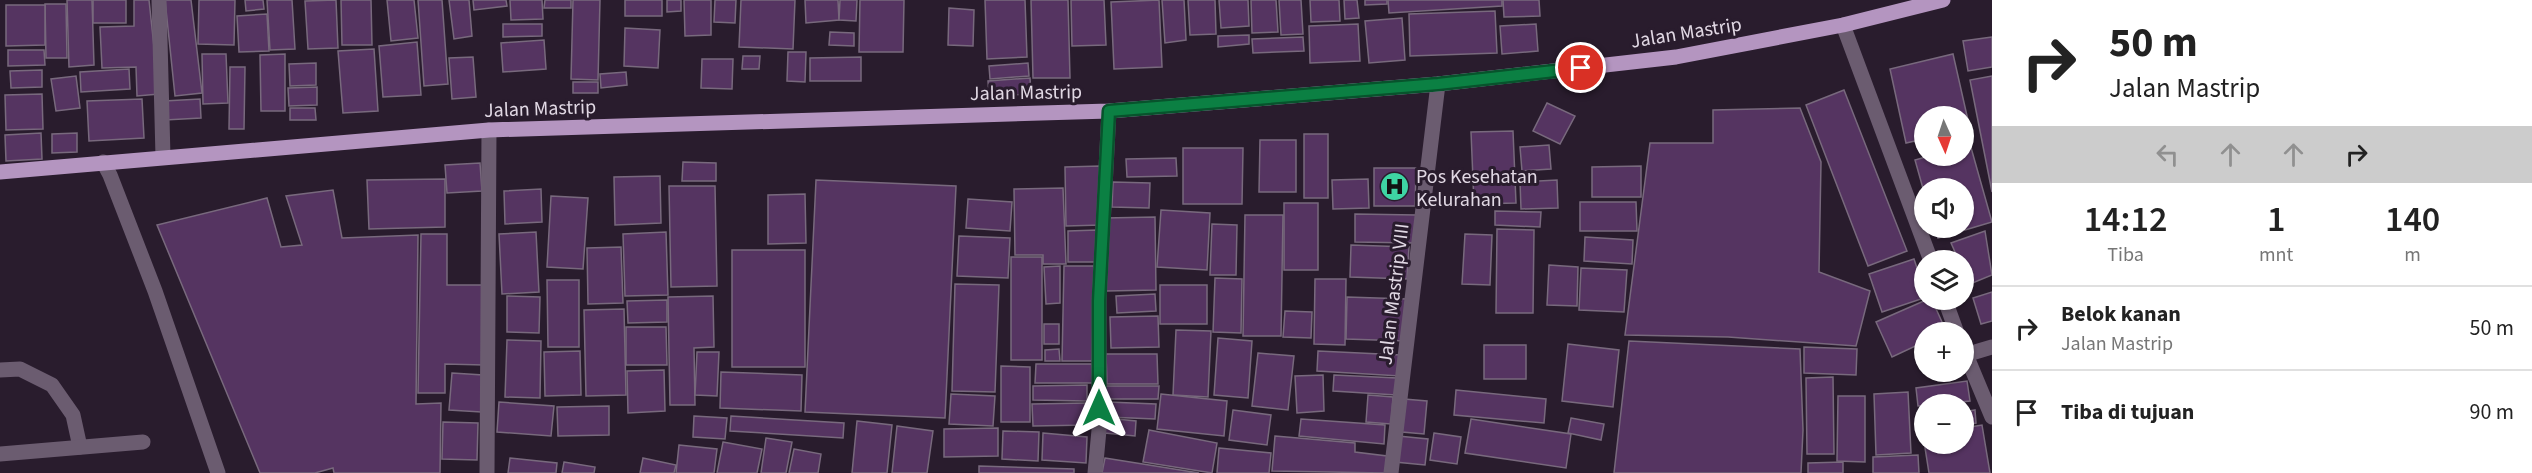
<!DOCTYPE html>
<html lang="id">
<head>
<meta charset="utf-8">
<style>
  body { margin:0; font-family:"Source Sans 3",sans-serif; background:#f2f2f2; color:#222; height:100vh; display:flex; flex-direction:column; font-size:22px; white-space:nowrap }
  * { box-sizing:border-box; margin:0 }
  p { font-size:20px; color:#767676 }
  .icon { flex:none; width:33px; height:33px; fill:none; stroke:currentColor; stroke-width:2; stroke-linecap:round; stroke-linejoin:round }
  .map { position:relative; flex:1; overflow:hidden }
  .details { display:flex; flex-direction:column; background:#fff; width:540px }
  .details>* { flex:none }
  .top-card { background:#fff; color:#222; overflow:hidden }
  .needle { width:39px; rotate:177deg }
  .tools { position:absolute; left:1914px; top:106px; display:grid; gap:12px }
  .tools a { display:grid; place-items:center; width:60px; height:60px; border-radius:50%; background:#fff; box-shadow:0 2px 4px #0004; font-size:30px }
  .pin { position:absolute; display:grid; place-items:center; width:51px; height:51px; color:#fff; margin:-26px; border:3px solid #fff; border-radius:50%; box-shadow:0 2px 6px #0007 }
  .me { position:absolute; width:66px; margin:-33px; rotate:0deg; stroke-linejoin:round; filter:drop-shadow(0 0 4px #0008) }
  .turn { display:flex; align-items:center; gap:21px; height:126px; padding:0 18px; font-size:27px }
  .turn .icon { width:78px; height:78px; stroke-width:2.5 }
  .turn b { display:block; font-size:42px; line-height:51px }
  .lanes { display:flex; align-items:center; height:57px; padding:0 18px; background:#0003; justify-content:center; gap:30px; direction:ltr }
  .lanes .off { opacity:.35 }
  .eta { display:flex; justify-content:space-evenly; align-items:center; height:102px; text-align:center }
  .eta b { font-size:36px; font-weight:600; line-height:42px }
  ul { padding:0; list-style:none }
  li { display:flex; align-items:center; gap:18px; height:84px; padding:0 18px; border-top:2px solid #e0e0e0 }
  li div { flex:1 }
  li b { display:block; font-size:22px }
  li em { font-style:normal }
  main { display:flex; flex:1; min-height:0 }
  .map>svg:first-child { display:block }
  .building { fill:#553461; stroke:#78697d; stroke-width:1.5 }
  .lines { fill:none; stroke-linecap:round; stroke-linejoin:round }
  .minor { stroke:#6b5c70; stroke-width:15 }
  .major { stroke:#b495c0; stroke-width:15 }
  .route-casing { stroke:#07532c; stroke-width:15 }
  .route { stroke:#0b8043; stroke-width:10 }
  .labels { text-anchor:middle; stroke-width:6; stroke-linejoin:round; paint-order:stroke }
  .street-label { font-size:20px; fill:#e1d8e4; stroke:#291c2d }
  .poi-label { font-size:20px; fill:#e1d8e4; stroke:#291c2d; text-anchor:start }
</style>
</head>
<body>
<main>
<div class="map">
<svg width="1992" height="473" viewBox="0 0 1992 473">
  <rect width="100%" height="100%" fill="#291c2d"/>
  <g class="building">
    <polygon points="67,0 92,0 94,65 69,67"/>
    <rect x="93" y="0" width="33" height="23"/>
    <polygon points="134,0 149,0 159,94 137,96 136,67 102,68 100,27 134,26"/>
    <polygon points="165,0 191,0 202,93 175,96"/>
    <polygon points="199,0 235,0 234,45 198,44"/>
    <polygon points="245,0 263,0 264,9 246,11"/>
    <polygon points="267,0 292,0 295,49 270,50"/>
    <polygon points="336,0 338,48 308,49 305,1"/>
    <polygon points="341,0 371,0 372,45 342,45"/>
    <polygon points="387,0 414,0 418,38 391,41"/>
    <polygon points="418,0 442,0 448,84 424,86"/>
    <polygon points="449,0 469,0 472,36 454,39"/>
    <polygon points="473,0 506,0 507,6 474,10"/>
    <polygon points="510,0 542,0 543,19 511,20"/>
    <polygon points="545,0 571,0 571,8 544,8"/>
    <polygon points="573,0 600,0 598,80 571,79"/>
    <rect x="625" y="0" width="37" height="16"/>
    <polygon points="667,0 681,0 681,11 667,12"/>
    <polygon points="684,0 711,0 711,35 685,36"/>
    <polygon points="715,0 736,0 735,23 714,22"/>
    <polygon points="741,0 795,0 793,49 739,47"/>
    <polygon points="805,0 838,0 839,20 806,23"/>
    <polygon points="840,0 857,0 856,21 839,20"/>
    <polygon points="860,0 904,0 903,52 859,52"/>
    <polygon points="985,0 1025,0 1027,57 987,59"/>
    <polygon points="1031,0 1068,0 1070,78 1033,78"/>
    <polygon points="1071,0 1104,0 1106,45 1072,46"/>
    <polygon points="1159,0 1162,67 1114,69 1111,2"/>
    <polygon points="1162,0 1184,0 1186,40 1165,43"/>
    <polygon points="1188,0 1215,0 1216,34 1190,35"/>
    <polygon points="1219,0 1248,0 1249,26 1221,28"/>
    <polygon points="1251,0 1276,0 1278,32 1252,33"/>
    <polygon points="1279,0 1301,0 1303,34 1281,35"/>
    <polygon points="1310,0 1339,0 1340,21 1311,22"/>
    <polygon points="1344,0 1357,0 1359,18 1345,19"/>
    <polygon points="1365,0 1387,0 1387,4 1365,5"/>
    <polygon points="1388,0 1502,0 1502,6 1389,13"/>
    <polygon points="1503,0 1539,0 1540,16 1504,17"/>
    <polygon points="45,4 66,4 67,58 46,58"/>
    <polygon points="6,5 45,5 45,45 6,46"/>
    <polygon points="949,8 974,10 973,46 948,45"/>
    <polygon points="1495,11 1497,53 1410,56 1409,14"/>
    <polygon points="267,14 269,51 239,52 237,16"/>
    <polygon points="1402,18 1405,60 1369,63 1365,21"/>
    <polygon points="503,24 542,24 542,36 503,37"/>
    <polygon points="1358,24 1360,61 1310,63 1309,26"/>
    <polygon points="1536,24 1538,51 1502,54 1500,26"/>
    <polygon points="625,28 660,30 658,68 624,66"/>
    <polygon points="830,32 854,33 854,46 829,45"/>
    <polygon points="1249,35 1249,44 1218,47 1218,36"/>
    <polygon points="1303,37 1304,51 1253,53 1252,39"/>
    <polygon points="1992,37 1992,67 1968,71 1963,41"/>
    <polygon points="544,40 546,69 503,72 501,43"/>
    <polygon points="417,42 421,95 383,97 379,46"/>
    <polygon points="374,49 378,111 343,113 338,51"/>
    <polygon points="8,50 44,50 45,65 8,66"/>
    <polygon points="788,52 806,52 805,82 787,81"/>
    <polygon points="202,54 226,54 228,103 203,104"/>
    <polygon points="285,54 285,111 261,111 260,55"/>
    <polygon points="1953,54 1970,129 1964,131 1964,117 1924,117 1924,139 1906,143 1890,69"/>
    <polygon points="743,56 760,56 759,69 742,69"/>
    <polygon points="473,57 476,97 452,99 449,58"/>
    <polygon points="861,57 861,81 810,81 810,58"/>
    <polygon points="702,59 733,59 732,89 701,88"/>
    <polygon points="316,63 316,85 290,86 289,64"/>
    <polygon points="1028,63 1029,76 990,79 989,66"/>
    <polygon points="230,67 245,67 244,129 229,129"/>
    <polygon points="129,69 130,89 81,92 80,72"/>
    <polygon points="42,70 42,87 11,88 10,71"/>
    <polygon points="626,72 627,85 601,88 600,74"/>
    <polygon points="76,76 80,108 56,111 51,79"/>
    <polygon points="1992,76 1992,192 1970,80"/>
    <polygon points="1030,78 1031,94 989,96 988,81"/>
    <rect x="573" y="82" width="25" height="11"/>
    <polygon points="317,87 317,105 289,106 288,88"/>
    <polygon points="1844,90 1907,251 1868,266 1806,105"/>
    <polygon points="42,94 43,129 6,130 5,95"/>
    <polygon points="142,99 144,138 89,141 87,101"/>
    <polygon points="200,99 201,118 165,120 164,101"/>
    <polygon points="1547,103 1575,116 1560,144 1533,131"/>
    <polygon points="290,108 315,108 316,120 290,120"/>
    <polygon points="1800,108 1821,162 1819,272 1870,291 1856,346 1728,337 1625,335 1650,143 1713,143 1713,110"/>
    <polygon points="1513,131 1516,203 1474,204 1471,132"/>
    <polygon points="41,133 42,159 6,161 5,135"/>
    <polygon points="77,133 77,152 52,153 52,134"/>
    <rect x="1304" y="134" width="24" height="64"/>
    <polygon points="1260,140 1296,140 1296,192 1259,192"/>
    <polygon points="1970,144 1992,222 1938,238 1935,228 1964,228 1964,189 1924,189 1924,192 1915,160 1929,156 1964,156 1964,146"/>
    <polygon points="1549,145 1551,169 1522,171 1520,147"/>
    <polygon points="1183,148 1243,148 1242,204 1183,204"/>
    <polygon points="1176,158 1177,176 1127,177 1126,159"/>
    <polygon points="683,162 716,163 716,181 682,181"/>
    <polygon points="480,163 482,191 447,193 445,165"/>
    <polygon points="1100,166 1101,225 1066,226 1065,167"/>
    <polygon points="1641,166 1641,197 1592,197 1592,167"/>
    <polygon points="1374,168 1416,168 1415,206 1374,206"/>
    <polygon points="660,176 661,223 615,225 614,177"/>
    <polygon points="445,179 445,227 369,229 367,180"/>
    <polygon points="1368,179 1369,208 1333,209 1332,180"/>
    <polygon points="816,180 956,186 945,418 805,412"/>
    <polygon points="1557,180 1558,208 1521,209 1520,182"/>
    <polygon points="1113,182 1150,183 1149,208 1112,207"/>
    <polygon points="669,186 715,186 717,286 671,287"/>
    <polygon points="1063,188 1066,264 1043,264 1043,255 1015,255 1014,189"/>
    <polygon points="541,189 542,222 505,224 504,191"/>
    <polygon points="333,190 342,238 418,235 416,404 441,403 440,473 334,473 333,468 315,473 260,473 157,225 267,198 281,247 302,245 286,196"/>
    <polygon points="805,194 806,243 768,244 768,195"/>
    <polygon points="551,196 588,198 583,269 547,267"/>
    <polygon points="968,199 1012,202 1010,231 966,228"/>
    <polygon points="1580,202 1636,202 1637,231 1580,231"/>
    <rect x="1284" y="203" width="34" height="67"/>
    <polygon points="1161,210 1210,213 1207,270 1157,267"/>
    <polygon points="1495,211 1541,212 1540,227 1495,225"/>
    <polygon points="1355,214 1416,215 1415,243 1355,242"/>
    <polygon points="1245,215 1283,215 1281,336 1243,336"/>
    <polygon points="1155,217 1156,290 1106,291 1105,218"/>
    <polygon points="1212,224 1237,225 1236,275 1210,275"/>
    <polygon points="1497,229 1534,230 1533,313 1496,313"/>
    <polygon points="1097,230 1097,262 1068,262 1068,231"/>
    <polygon points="1985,231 1992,275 1970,284 1964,271 1964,261 1959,261 1951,243"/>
    <polygon points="536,232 539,292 502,294 499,234"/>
    <polygon points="666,232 668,295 625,296 623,234"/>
    <polygon points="421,234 447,234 447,285 485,285 484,365 445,364 445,393 418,393"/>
    <polygon points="1465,234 1492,235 1490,285 1462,284"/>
    <polygon points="959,236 1010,238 1008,278 957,276"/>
    <polygon points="1585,237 1633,240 1632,264 1584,261"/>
    <polygon points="1351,245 1409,247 1407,279 1350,277"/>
    <polygon points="621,247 623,303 588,304 587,248"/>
    <rect x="732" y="250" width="73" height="117"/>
    <rect x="1011" y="257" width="31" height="103"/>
    <polygon points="1914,259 1924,289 1924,298 1882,312 1869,274"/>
    <polygon points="1549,265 1578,267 1577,306 1547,305"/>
    <polygon points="1060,266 1060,303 1046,304 1044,267"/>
    <polygon points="1064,266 1094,266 1092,361 1062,361"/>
    <polygon points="1581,268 1627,270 1624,312 1579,310"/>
    <polygon points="1215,278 1242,279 1241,333 1213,332"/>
    <polygon points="1315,279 1346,279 1345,345 1314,344"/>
    <polygon points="547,280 579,280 579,347 548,347"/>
    <polygon points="955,284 999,285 995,392 952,391"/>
    <rect x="1160" y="285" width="47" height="39"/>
    <polygon points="1992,292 1992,321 1981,324 1973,298"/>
    <polygon points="1155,294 1156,311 1117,313 1116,296"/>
    <polygon points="507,296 540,297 539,333 507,332"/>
    <polygon points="713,296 714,347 694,348 695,405 670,405 668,297"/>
    <polygon points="1347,297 1407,299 1406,341 1346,339"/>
    <polygon points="667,300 667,322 628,323 627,301"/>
    <polygon points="1926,300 1932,300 1947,333 1924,333 1924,342 1892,357 1876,322"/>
    <polygon points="624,309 626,395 586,396 584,310"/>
    <polygon points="1285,311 1312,312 1311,338 1283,337"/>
    <polygon points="1158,316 1159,347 1111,348 1110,317"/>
    <rect x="1044" y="324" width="15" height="20"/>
    <polygon points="626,327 666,327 667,365 626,365"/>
    <polygon points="1176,330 1211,331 1208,397 1173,395"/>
    <polygon points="1218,338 1252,341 1248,398 1214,395"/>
    <polygon points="507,340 541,341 540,398 505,397"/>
    <polygon points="1629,341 1800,349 1803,430 1801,473 1614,473"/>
    <polygon points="1568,344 1619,350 1613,407 1562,401"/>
    <rect x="1484" y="345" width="42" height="34"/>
    <polygon points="1804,347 1857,349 1856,375 1804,373"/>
    <polygon points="1059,349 1060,361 1045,361 1045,350"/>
    <polygon points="580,351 581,395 545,396 544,352"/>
    <polygon points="1318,351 1401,355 1400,376 1317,371"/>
    <polygon points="697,352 719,352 717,396 695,395"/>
    <polygon points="1258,353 1294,356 1288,410 1252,406"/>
    <polygon points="1106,354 1157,354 1158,384 1107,384"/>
    <polygon points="1036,364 1092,364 1093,383 1035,383"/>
    <polygon points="1001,366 1030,367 1030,422 1001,422"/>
    <polygon points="664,370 665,411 628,413 627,371"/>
    <polygon points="721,372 802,375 801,411 720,408"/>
    <polygon points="452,373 483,375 481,412 449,410"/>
    <polygon points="1323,375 1324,411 1297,413 1295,376"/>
    <polygon points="1334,375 1397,378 1396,395 1333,391"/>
    <polygon points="1833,377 1834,454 1807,454 1806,378"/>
    <polygon points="1967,381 1970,401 1918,406 1916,388"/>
    <polygon points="1087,385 1087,401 1033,400 1033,386"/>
    <polygon points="1102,386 1159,386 1158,399 1102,399"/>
    <polygon points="1456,390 1546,399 1544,423 1454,415"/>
    <polygon points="1908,392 1911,453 1876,455 1874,394"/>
    <polygon points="951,394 995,396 993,426 949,424"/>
    <polygon points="1161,394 1227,401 1224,436 1157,429"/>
    <polygon points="1368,395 1393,397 1391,424 1366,422"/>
    <polygon points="1838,396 1865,396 1865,462 1837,461"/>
    <polygon points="1404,399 1427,401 1424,434 1402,432"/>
    <polygon points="499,402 554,406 551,436 497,432"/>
    <polygon points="1108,402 1156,404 1155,419 1107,417"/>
    <polygon points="1087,403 1088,425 1033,426 1032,404"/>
    <polygon points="609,406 609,435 558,436 557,407"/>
    <polygon points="1233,410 1271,415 1267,445 1229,440"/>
    <polygon points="1975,410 1976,423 1964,425 1964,412"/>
    <polygon points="694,416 727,418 725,439 693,437"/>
    <polygon points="731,416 844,423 843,438 730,431"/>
    <polygon points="1106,418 1136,421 1135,436 1105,433"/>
    <polygon points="1571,418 1604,424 1601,440 1568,433"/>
    <polygon points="1301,419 1385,425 1384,444 1299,436"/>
    <polygon points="1471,419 1571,434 1566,468 1465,453"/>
    <polygon points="857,421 892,425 887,473 852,473"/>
    <polygon points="443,422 478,423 477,460 442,459"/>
    <polygon points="1982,425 1990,473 1929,473 1923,435 1924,435 1924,444 1964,444 1964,428"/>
    <polygon points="897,426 933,431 927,473 892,473"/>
    <polygon points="998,428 998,456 944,457 944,429"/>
    <polygon points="1149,430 1217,443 1212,473 1143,462"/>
    <polygon points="1003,431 1039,432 1038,461 1002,459"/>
    <polygon points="1043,433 1087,437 1086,463 1042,460"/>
    <polygon points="1434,433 1461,437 1457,464 1430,460"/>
    <polygon points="1275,436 1355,443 1355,452 1387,456 1385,473 1272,471"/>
    <polygon points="1398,436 1428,439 1425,465 1395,462"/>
    <polygon points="766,438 792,442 786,473 761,473"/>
    <polygon points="723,442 762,449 757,473 717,473"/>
    <polygon points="679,445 717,449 714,473 676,473"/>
    <polygon points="1219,448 1271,453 1269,473 1217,473"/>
    <polygon points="794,449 821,454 818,473 789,473"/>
    <polygon points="1918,455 1919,473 1873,473 1873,457"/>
    <polygon points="510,458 557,463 556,473 508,473"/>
    <polygon points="643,458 676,465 674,473 640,473"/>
    <polygon points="1105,458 1199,473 1102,473"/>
    <polygon points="564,462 595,467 594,473 562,473"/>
    <polygon points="1843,462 1843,473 1808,473 1808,463"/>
    <polygon points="979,466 1074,469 1074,473 979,473"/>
  </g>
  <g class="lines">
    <g class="minor">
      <polyline points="159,0 163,157"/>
      <polyline points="1843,25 1931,261"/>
      <polyline points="103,162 110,175 155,291 218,473"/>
      <polyline points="1945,300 1957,333"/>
      <polyline points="1964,350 1992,417"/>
      <polyline points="1965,355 1992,347"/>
      <polyline points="0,370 20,369 52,385 73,415 80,447"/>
      <polyline points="0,454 143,442"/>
      <polyline points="487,473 489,130"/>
      <polyline points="1095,473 1099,430 1099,301 1109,111"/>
      <polyline points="1391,473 1438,84"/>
    </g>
    <polyline class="major" points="0,172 489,130 1109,111 1438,84 1676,57 1843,25 1943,0"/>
  </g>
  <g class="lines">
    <defs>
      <polyline id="route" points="1099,408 1099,301 1109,111 1438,84 1581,68"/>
    </defs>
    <use href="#route" class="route-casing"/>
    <use href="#route" class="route"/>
  </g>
  <defs>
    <symbol id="hospital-disc" viewBox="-11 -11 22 22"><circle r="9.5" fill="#3ed4a3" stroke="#291c2d"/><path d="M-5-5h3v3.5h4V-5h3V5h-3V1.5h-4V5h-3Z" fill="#111"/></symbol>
  </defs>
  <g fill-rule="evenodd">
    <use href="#hospital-disc" x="1378" y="170" width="33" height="33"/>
  </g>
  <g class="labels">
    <g class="street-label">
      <text transform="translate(1686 32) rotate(-9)" y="7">Jalan Mastrip</text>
      <text transform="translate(1026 92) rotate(-1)" y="7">Jalan Mastrip</text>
      <text transform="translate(540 108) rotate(-2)" y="7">Jalan Mastrip</text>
      <text transform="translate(1393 294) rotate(-83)" y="7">Jalan Mastrip VIII</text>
    </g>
    <g class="poi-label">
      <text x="1416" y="183">Pos Kesehatan<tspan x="1416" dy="23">Kelurahan</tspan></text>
    </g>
  </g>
</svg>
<div class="tools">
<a><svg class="needle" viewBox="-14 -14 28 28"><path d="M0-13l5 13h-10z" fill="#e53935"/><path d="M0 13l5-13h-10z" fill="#767676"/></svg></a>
<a><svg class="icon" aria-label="sound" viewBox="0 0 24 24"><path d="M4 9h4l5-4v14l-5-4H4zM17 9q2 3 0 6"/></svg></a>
<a><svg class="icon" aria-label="layers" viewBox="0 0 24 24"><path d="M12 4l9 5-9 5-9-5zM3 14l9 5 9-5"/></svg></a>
<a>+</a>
<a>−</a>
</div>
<div class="pin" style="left:1581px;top:68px;background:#d93025"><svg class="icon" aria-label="arrive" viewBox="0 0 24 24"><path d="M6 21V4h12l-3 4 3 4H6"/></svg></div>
<svg class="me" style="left:1099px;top:408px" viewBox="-20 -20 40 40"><path d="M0-17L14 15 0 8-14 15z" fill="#0b8043" stroke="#fff" stroke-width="4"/></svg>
</div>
<section class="details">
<div class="top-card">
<div class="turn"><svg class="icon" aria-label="right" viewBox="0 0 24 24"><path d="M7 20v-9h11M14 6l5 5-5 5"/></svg><div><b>50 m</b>Jalan Mastrip</div></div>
<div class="lanes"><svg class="icon off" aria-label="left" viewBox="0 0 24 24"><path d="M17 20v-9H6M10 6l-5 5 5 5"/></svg><svg class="icon off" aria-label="ahead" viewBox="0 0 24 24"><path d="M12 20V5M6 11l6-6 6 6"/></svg><svg class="icon off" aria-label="ahead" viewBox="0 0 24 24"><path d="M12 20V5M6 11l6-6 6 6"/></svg><svg class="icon" aria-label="right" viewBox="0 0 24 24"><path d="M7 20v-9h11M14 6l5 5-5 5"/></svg></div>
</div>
<div class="eta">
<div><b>14:12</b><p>Tiba</p></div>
<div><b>1</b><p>mnt</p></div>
<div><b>140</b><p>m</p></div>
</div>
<ul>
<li><svg class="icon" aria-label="right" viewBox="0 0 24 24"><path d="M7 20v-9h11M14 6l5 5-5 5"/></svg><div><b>Belok kanan</b><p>Jalan Mastrip</p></div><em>50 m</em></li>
<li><svg class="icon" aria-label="arrive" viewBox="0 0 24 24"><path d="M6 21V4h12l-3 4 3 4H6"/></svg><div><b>Tiba di tujuan</b></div><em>90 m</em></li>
</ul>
</section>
</main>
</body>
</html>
